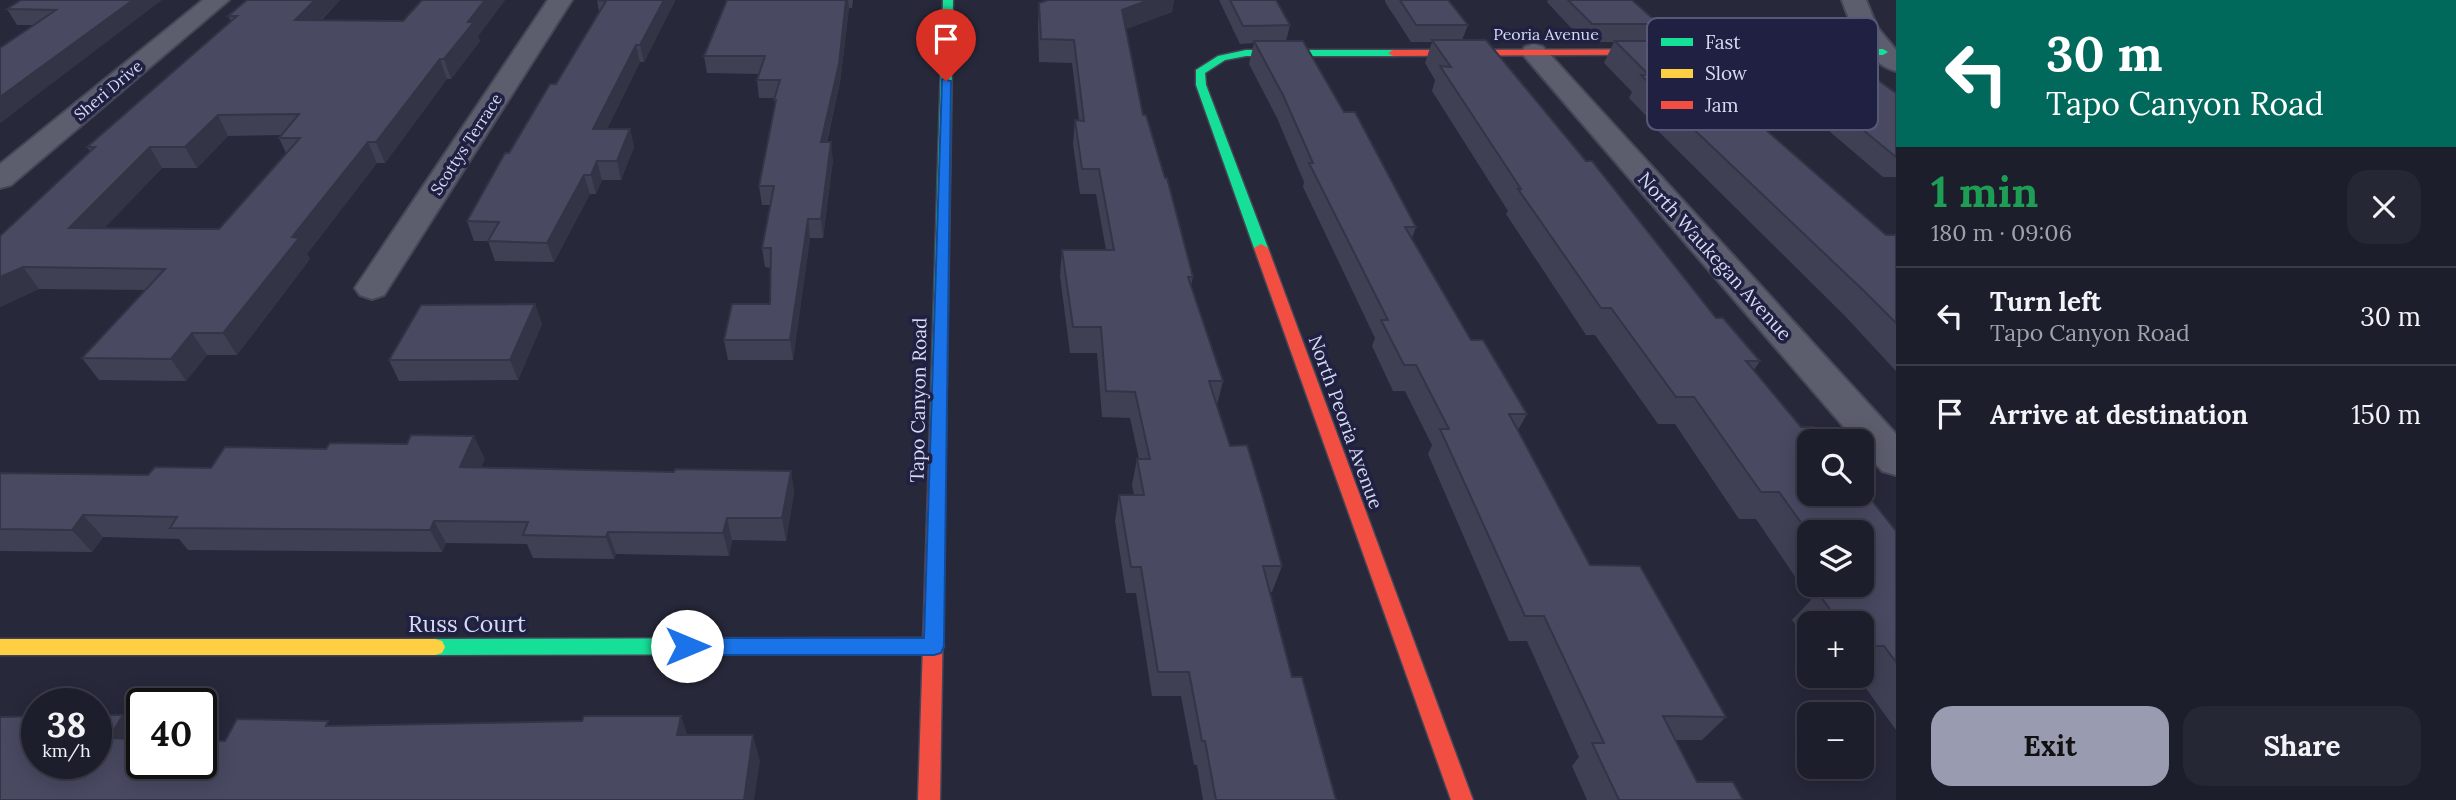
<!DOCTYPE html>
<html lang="en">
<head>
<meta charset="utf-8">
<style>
  body { margin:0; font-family:Lora,serif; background:#252734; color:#f1f3f6; height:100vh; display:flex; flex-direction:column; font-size:26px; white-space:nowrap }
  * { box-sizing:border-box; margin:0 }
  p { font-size:23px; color:#a0a2a9 }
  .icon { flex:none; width:38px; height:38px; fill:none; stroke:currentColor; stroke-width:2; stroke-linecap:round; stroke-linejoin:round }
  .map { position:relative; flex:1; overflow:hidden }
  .drawer { display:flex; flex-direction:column; background:#1d1e2c; width:560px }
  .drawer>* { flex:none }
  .banner { background:#00695c; color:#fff; overflow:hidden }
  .fabs { position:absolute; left:1797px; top:429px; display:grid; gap:14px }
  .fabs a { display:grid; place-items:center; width:77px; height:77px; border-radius:14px; background:#1d1e2c; box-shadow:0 4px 18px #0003,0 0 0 2px #3b3c48; font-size:35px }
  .speed { position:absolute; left:21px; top:688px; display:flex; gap:14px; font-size:35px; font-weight:700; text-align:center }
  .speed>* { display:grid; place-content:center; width:91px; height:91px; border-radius:50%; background:#1d1e2c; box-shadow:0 4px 18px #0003,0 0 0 2px #3b3c48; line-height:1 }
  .speed small { font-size:18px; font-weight:400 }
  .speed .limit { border:4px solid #111; border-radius:10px; background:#fff; color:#111 }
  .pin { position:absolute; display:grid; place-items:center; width:60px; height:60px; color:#fff; margin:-72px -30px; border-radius:50% 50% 50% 0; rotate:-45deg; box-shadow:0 0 7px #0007 }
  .pin .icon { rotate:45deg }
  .me { position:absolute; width:77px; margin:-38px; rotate:90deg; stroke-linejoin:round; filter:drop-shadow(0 0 5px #0008) }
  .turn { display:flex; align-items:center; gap:24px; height:147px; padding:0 35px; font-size:32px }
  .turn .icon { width:91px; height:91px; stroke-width:2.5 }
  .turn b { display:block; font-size:49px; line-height:60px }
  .round { display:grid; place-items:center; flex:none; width:74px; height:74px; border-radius:21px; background:#252734 }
  .summary { display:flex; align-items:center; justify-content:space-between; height:119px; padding:0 35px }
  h1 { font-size:42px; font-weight:700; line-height:52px; color:#1e9e55 }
  .primary-button { display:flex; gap:14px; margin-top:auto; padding:14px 35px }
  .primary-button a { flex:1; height:80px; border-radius:21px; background:#999cb1; color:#111; font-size:28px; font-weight:700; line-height:80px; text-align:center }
  .primary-button a+a { background:#252734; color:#f1f3f6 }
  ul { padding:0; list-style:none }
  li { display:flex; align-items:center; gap:21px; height:98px; padding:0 35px; border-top:2px solid #3b3c48 }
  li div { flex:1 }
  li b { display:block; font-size:26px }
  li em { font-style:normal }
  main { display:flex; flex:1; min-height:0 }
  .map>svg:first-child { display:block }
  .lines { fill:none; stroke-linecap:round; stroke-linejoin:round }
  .street-casing { stroke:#454657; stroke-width:4 }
  .fast-casing { stroke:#454657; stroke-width:3 }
  .slow-casing { stroke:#454657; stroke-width:3 }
  .jam-casing { stroke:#454657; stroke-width:3 }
  .street { fill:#5d5e6d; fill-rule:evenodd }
  .fast { fill:#16e098; fill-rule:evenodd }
  .slow { fill:#ffcf43; fill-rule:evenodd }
  .jam { fill:#f24e42; fill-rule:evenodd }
  .wall { fill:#3f4054; fill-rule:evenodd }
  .shaded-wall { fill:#333445 }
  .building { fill:#494a62; stroke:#333445; stroke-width:2; fill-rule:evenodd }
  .route { fill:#1a73e8; stroke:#114b97; stroke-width:2 }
  .labels { text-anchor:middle; stroke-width:7; stroke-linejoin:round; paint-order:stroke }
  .far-street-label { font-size:16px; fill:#d7dbf1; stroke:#1f2042 }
  .street-label { font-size:19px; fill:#d7dbf1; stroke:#1f2042 }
  .near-street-label { font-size:23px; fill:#d7dbf1; stroke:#1f2042 }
  .key { fill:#1f2042; stroke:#565877; stroke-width:2 }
  .key-label { font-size:19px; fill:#d7dbf1 }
</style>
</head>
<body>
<main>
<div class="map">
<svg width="1896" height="800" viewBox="0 0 1896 800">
  <rect width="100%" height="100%" fill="#27283a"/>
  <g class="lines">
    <defs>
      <g id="street">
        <polygon points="203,0 229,0 11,185 0,188 0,164"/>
        <polygon points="548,0 572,0 384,295 372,299 360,295 355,288"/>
        <path d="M1842,0H1866L1877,27L1896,50V71C1867,64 1851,26 1842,0Z"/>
        <polygon points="1534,44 1543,47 1896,434 1896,475 1882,471 1862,448 1862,441 1856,441 1525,57 1521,52 1525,47"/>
      </g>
      <g id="fast">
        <polygon points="943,0 953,0 946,428 938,434 930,428"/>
        <polygon points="1751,49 1883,49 1888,52 1883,55 1747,54 1746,52"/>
        <polygon points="1246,50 1393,50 1398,53 1393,56 1246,56 1225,60 1205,73 1206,85 1268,248 1261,252 1254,248 1196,85 1196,70 1218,56"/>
        <polygon points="934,638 941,640 944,646 941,652 934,654 435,655 428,653 425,647 428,641 435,639"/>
      </g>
      <polygon id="slow" points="0,639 435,639 442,641 445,647 442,653 435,655 0,655"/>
      <g id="jam">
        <polygon points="1751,49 1756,52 1755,54 1393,56 1388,53 1393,50"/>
        <polygon points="1261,244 1268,248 1473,800 1451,800 1254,248"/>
        <polygon points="938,422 946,428 940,800 918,800 930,428"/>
      </g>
    </defs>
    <use href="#street" class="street-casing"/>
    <use href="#fast" class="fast-casing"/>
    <use href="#slow" class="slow-casing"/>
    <use href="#jam" class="jam-casing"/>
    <use href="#street" class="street"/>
    <use href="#fast" class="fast"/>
    <use href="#slow" class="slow"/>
    <use href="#jam" class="jam"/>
  </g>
  <g class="wall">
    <polygon points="21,0 123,28 0,123 0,48 34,25 17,25 7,9"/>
    <path d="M247,0H340L321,21H403L422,0H505L478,36L480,41L451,79H447L385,163H377L307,254L310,259L237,355H207L186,381L99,380L82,358L145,290L39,289L0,307V236L90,151L87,147L231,21L228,16ZM281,135L279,138L286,153L219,229L104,228L162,168H197L228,136Z"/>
    <polygon points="597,0 675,1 644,62 640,62 607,129 630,129 634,147 621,180 602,180 596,194 590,194 554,262 495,261 488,241 474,241 467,221 509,153 556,84 599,12"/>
    <polygon points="727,0 853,0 852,8 849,8 840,82 827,142 833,160 823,238 810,238 793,360 728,360 724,340 770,304 771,268 765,267 762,248 771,205 762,205 759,186 775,108 775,98 759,98 757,80 759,74 707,73 704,56"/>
    <polygon points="1048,0 1174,0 1172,12 1126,29 1143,115 1193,277 1191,285 1223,381 1217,405 1230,446 1282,566 1272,592 1270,592 1292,677 1336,800 1203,800 1197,765 1194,765 1181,696 1152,696 1136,593 1126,593 1115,521 1119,495 1134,495 1132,485 1137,459 1139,459 1130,418 1102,417 1097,353 1070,353 1060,276 1062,250 1106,250 1096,194 1080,194 1073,144 1075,120 1079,120 1072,63 1039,62 1038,25 1039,3"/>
    <polygon points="1219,0 1276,0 1290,25 1286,41 1344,112 1416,227 1412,238 1471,340 1527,414 1518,430 1590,565 1726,717 1702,740 1675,740 1697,782 1743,800 1587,800 1572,766 1579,757 1527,641 1509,641 1428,454 1432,445 1405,391 1393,391 1372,346 1375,338 1303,187 1304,182 1277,118 1249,64 1254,43 1240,44"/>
    <path d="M1385,0H1448L1468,25L1462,40L1716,318L1760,361L1754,370L1801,427L1896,531V730L1857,676H1862V623H1810V645L1792,620L1811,600L1756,519H1739L1675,424H1658L1595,335H1586L1506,214L1508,211L1432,91L1435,80L1425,63L1432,42H1411L1385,2ZM1810,532L1862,584H1810Z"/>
    <polygon points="1548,0 1632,0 1659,24 1651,41 1744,95 1738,105 1886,235 1896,235 1896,371 1845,316 1652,125 1653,123 1629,98 1632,92 1604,63 1614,42 1584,42 1547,2"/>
    <polygon points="1836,86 1896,93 1896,177 1883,177 1822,125 1832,110 1825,104"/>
    <polygon points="535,304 542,324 518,380 399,381 389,360"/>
    <polygon points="485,459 481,467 674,472 791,471 794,493 786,541 732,540 729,556 616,554 614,559 533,558 527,544 446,543 442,552 188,550 179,539 103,537 92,552 0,551 0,473 148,475 211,468"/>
  </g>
  <g class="shaded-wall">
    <polygon points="133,0 162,0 0,123 0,97"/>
    <polygon points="315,0 340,0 303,39 295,20"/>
    <polygon points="485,0 505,0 478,36 480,41 451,79 444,59 468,22"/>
    <polygon points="664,0 675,0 675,1 644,62 640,45"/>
    <polygon points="846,0 848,0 849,8 840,82 822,160 821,142"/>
    <polygon points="1149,0 1174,0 1172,12 1119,32 1122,10"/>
    <polygon points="636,45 640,62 598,148 593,129"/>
    <polygon points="440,59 447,79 385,163 376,142"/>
    <polygon points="218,115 228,136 197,168 185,147"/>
    <polygon points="630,129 634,147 621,180 617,161"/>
    <polygon points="368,142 377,163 307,254 310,259 237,355 223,333 292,237"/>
    <polygon points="831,142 833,160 823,238 821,219"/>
    <polygon points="150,147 162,168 84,250 69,228"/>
    <polygon points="597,161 602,180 596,194 591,175"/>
    <polygon points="584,175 590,194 554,262 547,243"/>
    <polygon points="808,219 810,238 793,360 790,340"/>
    <polygon points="23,267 39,289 0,307 0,277"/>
    <polygon points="535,304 542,324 518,380 510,360"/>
    <polygon points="192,333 207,355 186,381 171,359"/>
    <polygon points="474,436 485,459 471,489 460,467"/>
    <polygon points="791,471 794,493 786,541 782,518"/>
    <polygon points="83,515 103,537 92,552 72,530"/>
    <polygon points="727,518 732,540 729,556 723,533"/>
    <polygon points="434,521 446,543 442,552 430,530"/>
    <polygon points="608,532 616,554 614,559 606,537"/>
    <polygon points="123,715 142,733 142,758 109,738"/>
    <polygon points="681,716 690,742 677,735"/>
    <polygon points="753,735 760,761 754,800 744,800"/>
  </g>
  <g class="building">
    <polygon points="21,0 133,0 0,97 0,48 56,10 7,9"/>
    <path d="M247,0H315L295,20L403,21L422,0H485L468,22H474L444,59H440L376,142H368L292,237L299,238L223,333H192L171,359L82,358L165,269L23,267L0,277V236L95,147H87L237,16H228ZM299,114L279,138H300L219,229L69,228L150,147H185L218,115Z"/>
    <polygon points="597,0 664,0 640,45 636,45 593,129 630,129 617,161 597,161 591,175 584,175 547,243 488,241 499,222 467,221 505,153 509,153 550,84 556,84 606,1"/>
    <polygon points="727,0 846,0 839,64 821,142 831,142 821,219 808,219 790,340 724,340 732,304 770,304 771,248 762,248 774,186 759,186 776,100 774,100 780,80 757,80 765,56 704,56"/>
    <polygon points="1048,0 1149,0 1122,10 1143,115 1146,115 1165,178 1167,178 1193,277 1188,277 1223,381 1209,381 1230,446 1247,445 1263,498 1282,566 1263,566 1292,677 1302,677 1336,800 1216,800 1205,741 1202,741 1189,672 1158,672 1141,567 1131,567 1119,495 1144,495 1137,459 1150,459 1135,392 1106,391 1101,327 1073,327 1062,250 1114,250 1099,169 1082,169 1075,120 1084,121 1074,40 1041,39 1039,3"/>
    <polygon points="1230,0 1276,0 1290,25 1243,26"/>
    <polygon points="1400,0 1448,0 1468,25 1416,25"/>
    <polygon points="1568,0 1632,0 1659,24 1592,24"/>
    <polygon points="1432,40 1486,40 1586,161 1592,161 1716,318 1723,318 1760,361 1746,361 1801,427 1813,427 1824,441 1810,441 1810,494 1862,494 1862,488 1896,531 1896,662 1884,646 1862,646 1862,623 1840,623 1818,593 1851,593 1845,584 1862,584 1862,532 1810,532 1810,535 1779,492 1761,492 1694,397 1676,397 1611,308 1601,308 1518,189 1521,189 1440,66 1451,67"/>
    <polygon points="1254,41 1303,41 1344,112 1355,112 1416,227 1405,227 1471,340 1483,340 1527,414 1509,414 1590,565 1640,566 1726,717 1663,716 1697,782 1733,782 1743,800 1619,800 1592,743 1604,743 1544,616 1525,616 1440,429 1449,429 1416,365 1404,365 1381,320 1388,320 1309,163 1313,163 1283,95"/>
    <polygon points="1615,41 1684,41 1744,95 1726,95 1886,235 1896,235 1896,323 1864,291 1664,101 1666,101 1641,75 1649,75"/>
    <polygon points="1854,63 1896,93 1896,157 1834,106 1864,106 1836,86"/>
    <polygon points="535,304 510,360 389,360 421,305"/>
    <polygon points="411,435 474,436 460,467 674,472 675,469 791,471 782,518 727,518 723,533 608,532 606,537 523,535 528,522 434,521 430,530 170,528 177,517 83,515 72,530 0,529 0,473 148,475 155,467 211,468 225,447 326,449 330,443 407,444"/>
    <polygon points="96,715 123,715 109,738 142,739 142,763 201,763 201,740 225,741 237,719 328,721 326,726 582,721 584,716 681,716 677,735 753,735 744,800 0,800 0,717 37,716 37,763 96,763"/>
  </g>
  <polygon class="route" points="942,79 951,81 944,646 941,653 934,655 687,655 680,653 677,646 680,640 687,638 924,638"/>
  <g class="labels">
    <g class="far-street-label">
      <text x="1546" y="40">Peoria Avenue</text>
      <text transform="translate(108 90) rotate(-40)" y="6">Sheri Drive</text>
      <text transform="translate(466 144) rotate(-57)" y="6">Scottys Terrace</text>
    </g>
    <g class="street-label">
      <text transform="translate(1715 256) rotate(48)" y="7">North Waukegan Avenue</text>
      <text transform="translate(918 400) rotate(-89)" y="7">Tapo Canyon Road</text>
      <text transform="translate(1346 422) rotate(70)" y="7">North Peoria Avenue</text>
    </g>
    <g class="near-street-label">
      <text x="467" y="632">Russ Court</text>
    </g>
  </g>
  <rect x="1647" y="18" width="231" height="112" rx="10" class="key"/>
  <rect x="1661" y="38" width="32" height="8" fill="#16e098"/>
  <rect x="1661" y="69" width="32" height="9" fill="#ffcf43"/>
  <rect x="1661" y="101" width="32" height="8" fill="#f24e42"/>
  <g class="key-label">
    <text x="1705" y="49">Fast</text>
    <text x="1705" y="80">Slow</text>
    <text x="1705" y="112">Jam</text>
  </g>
</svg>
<div class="fabs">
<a><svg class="icon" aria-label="search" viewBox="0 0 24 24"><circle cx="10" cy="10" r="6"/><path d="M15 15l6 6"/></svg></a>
<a><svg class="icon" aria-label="layers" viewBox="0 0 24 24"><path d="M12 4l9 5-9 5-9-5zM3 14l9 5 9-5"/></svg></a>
<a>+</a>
<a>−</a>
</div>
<div class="speed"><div>38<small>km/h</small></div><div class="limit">40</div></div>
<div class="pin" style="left:946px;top:81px;background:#d93025"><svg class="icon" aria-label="arrive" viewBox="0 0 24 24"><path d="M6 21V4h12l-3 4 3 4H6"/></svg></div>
<svg class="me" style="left:687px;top:646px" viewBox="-20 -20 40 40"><circle r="19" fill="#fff"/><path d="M0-13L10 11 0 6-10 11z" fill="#1a73e8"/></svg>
</div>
<section class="drawer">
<div class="banner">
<div class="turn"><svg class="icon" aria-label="left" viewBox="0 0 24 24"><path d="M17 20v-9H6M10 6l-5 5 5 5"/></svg><div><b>30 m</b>Tapo Canyon Road</div></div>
</div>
<div class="summary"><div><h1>1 min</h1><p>180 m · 09:06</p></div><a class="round"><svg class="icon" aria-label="close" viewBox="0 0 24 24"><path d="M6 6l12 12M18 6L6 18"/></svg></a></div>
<ul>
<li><svg class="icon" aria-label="left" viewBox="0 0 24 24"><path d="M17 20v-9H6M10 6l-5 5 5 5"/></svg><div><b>Turn left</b><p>Tapo Canyon Road</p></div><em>30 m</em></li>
<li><svg class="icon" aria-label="arrive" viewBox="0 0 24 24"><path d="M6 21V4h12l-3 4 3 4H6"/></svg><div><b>Arrive at destination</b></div><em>150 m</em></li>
</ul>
<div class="primary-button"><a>Exit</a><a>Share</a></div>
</section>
</main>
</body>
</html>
